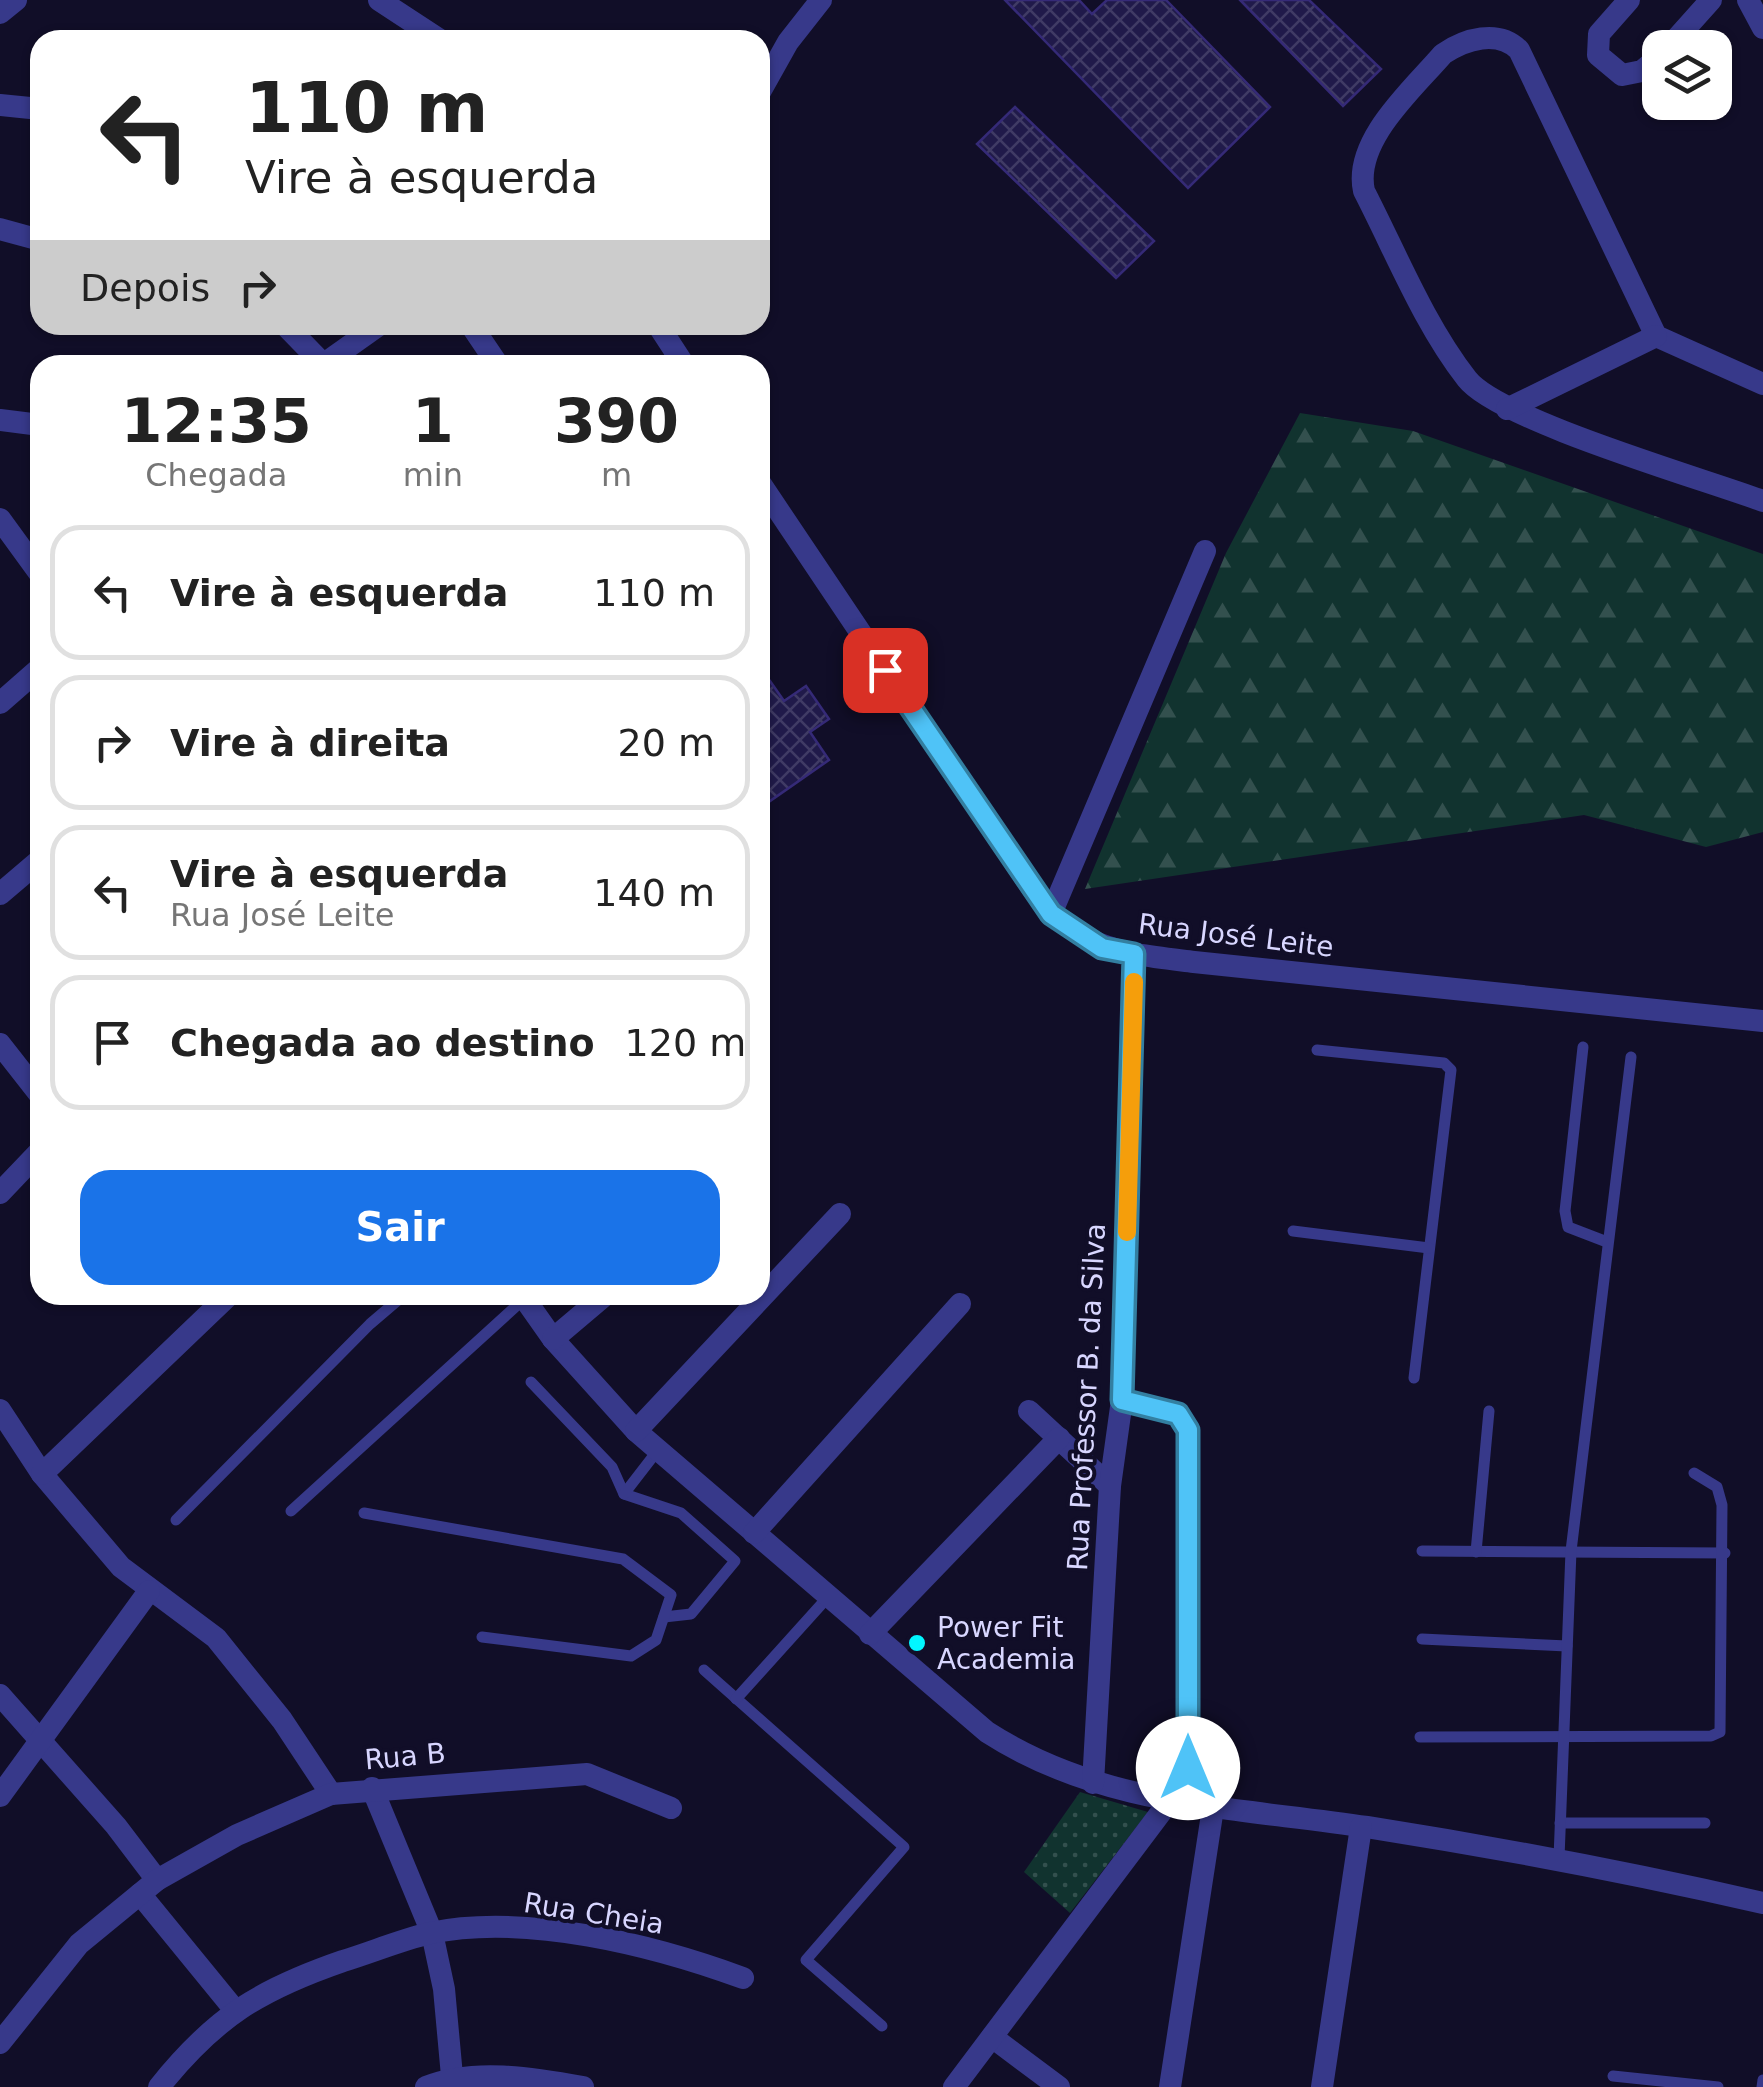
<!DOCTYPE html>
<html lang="pt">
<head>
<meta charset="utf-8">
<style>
  body { margin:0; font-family:"DejaVu Sans",sans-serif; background:#f6f6f6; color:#222; height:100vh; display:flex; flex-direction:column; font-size:38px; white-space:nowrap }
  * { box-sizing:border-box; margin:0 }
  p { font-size:32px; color:#767676 }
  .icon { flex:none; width:55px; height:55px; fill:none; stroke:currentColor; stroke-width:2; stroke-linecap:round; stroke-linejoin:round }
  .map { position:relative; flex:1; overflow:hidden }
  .details { position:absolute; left:30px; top:355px; width:740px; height:950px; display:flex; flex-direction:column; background:#fff; border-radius:30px; box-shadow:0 2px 8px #0004 }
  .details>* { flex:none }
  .top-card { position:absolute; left:30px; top:30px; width:740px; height:305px; border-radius:30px; box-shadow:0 2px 8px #0004; background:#fff; color:#222; overflow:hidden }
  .buttons { position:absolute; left:1642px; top:30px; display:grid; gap:20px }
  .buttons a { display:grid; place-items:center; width:90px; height:90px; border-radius:20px; background:#fff; box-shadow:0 2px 8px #0004; font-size:50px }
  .pin { position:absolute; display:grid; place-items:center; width:85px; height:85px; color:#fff; margin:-42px; border-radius:20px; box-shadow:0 5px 15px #0006 }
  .me { position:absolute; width:110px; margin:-55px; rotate:0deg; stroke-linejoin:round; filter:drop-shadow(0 0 8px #0008) }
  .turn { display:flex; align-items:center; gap:35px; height:210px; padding:0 50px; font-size:45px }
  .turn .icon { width:130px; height:130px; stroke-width:2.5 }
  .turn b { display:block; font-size:70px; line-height:85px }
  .then { display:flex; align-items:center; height:95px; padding:0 50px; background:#0003; gap:20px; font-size:38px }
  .eta { display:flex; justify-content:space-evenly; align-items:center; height:170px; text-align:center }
  .eta b { font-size:60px; font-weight:700; line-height:70px }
  .button { display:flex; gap:20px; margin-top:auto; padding:20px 50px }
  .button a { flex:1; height:115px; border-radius:30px; background:#1a73e8; color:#fff; font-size:40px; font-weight:700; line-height:115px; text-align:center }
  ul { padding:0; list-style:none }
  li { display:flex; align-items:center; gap:30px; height:135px; margin:0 20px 15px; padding:0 30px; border:5px solid #e0e0e0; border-radius:30px }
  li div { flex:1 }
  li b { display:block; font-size:38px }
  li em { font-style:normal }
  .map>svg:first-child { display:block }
  .grass { fill:url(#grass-dots) }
  .forest { fill:url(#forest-firs) }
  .building { fill:url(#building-cross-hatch); stroke:#352a77; stroke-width:2.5 }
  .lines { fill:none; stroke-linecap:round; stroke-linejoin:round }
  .lane { stroke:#37398a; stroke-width:11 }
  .street { stroke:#37398a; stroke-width:22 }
  .route-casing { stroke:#337fa1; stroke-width:25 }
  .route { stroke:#4fc3f7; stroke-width:18 }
  .slow { stroke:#f59e0b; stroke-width:18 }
  .poi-dot { fill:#02f6ff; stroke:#110e28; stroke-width:4 }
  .labels { text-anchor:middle; stroke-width:8; stroke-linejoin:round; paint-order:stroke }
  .street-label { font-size:28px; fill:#d8d6ff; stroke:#110e28 }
  .poi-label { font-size:28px; fill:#d8d6ff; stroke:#110e28; text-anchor:start }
</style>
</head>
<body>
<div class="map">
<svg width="1763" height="2087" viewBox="0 0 1763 2087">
  <defs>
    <pattern id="grass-dots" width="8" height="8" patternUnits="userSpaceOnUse" patternTransform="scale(2.5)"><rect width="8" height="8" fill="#11332f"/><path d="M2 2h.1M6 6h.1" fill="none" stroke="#33504e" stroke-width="1.8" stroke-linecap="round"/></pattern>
    <pattern id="forest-firs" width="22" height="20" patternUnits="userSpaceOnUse" patternTransform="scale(2.5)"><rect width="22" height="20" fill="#11332f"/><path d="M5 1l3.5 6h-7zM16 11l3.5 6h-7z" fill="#33504e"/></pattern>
    <pattern id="building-cross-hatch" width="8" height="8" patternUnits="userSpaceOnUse" patternTransform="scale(2.5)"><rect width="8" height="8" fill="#201a4a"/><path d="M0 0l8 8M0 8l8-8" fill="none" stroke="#403b65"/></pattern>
  </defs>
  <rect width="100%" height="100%" fill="#110e28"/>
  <polygon class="grass" points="1080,1792 1148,1812 1070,1913 1024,1872"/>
  <polygon class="forest" points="1300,413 1413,431 1763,554 1763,832 1706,847 1584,815 1085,889 1226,553"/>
  <g class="building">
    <polygon points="1005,0 1079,0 1092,14 1107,0 1166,0 1270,107 1188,188"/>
    <polygon points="1240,0 1309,0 1381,69 1343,106"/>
    <polygon points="1015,107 1154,241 1116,278 977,144"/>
    <polygon points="770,681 784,701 806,686 829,719 810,732 829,760 760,808 760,688"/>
  </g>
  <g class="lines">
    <g class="lane">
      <polyline points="1583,1047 1565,1211 1568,1227 1607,1242"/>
      <polyline points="1317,1050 1444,1063 1451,1070 1414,1378"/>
      <polyline points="1293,1231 1429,1248"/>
      <polyline points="531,1382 612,1467 624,1494 681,1513 735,1561 691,1614 664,1617"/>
      <polyline points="624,1494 658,1450"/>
      <polyline points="291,1511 524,1299"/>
      <polyline points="364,1513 623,1559 671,1595 656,1640 631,1656 482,1637"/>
      <polyline points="176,1520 370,1324 404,1295"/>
      <polyline points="1422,1551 1725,1553"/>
      <polyline points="1476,1552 1489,1411"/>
      <polyline points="1422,1639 1567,1646"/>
      <polyline points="704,1670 904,1847 806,1960 882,2026"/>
      <polyline points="736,1699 828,1597"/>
      <polyline points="1420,1737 1711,1736 1720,1732 1722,1505 1717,1487 1694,1473"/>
      <polyline points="1560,1823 1705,1823"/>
      <polyline points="1559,1858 1571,1551 1631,1057"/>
      <polyline points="1613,2076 1718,2087"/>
      <polyline points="1762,2087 1763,2080"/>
    </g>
    <g class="street">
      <polyline points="379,0 440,40"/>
      <polyline points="1629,0 1599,34 1598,55 1622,75 1642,71 1660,56"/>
      <polyline points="1748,0 1763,28"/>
      <polyline points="0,13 16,0"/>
      <polyline points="1668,48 1711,0"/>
      <polyline points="760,92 788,42 821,0"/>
      <polyline points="0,105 40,109"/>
      <polyline points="0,229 40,240"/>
      <polyline points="285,325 324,365"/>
      <polyline points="471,325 498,365"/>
      <polyline points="658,325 684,365"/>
      <polyline points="324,364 379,325"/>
      <path d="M1763,384L1656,336L1519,50C1498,29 1465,39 1443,54C1412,90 1353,141 1364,191C1396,253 1424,324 1467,379C1499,420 1704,479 1763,501"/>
      <polyline points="1507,409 1656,336"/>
      <polyline points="0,420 40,425"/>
      <path d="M760,483L1032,888C1077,951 1122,953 1194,962L1763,1021"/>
      <polyline points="0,519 40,574"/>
      <polyline points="0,703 40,668"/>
      <polyline points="0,894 40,860"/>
      <polyline points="1051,914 1205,551"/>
      <polyline points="0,1044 40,1095"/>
      <polyline points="0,1193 40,1151"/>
      <path d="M522,1295L553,1339L636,1431L987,1732C1103,1807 1235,1807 1367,1827C1500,1848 1632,1873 1763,1903"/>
      <polyline points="553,1339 605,1295"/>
      <polyline points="1122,1400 1178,1413 1188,1430 1188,1805"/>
      <polyline points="0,1410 42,1474 121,1567 216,1638 282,1720 331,1794"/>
      <polyline points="1029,1411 1110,1486"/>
      <polyline points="636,1431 840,1214"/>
      <polyline points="42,1474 229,1295"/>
      <polyline points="754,1533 960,1304"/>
      <polyline points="870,1634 1059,1438"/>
      <polyline points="0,1695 116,1826 157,1880"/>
      <polyline points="1093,1783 1110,1486 1122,1400 1134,955"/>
      <polyline points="372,1788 432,1933 444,1989 452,2076"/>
      <polyline points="0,1796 149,1591"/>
      <polyline points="140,1894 234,2009"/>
      <polyline points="992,2037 1059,2087"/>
      <polyline points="0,2043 79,1944 157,1880 237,1835 331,1794 587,1774 671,1808"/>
      <path d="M159,2087C215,2017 259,1990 343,1961C372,1952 401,1940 430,1933C526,1913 653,1945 743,1978"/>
      <path d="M426,2087C473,2068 533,2078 583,2087"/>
      <polyline points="954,2087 1168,1803"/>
      <polyline points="1170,2087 1213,1808"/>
      <polyline points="1322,2087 1361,1827"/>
    </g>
  </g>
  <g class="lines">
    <defs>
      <polyline id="route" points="885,670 1051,914 1102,948 1134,954 1122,1400 1178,1414 1188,1430 1188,1768"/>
    </defs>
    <use href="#route" class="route-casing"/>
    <use href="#route" class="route"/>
    <polyline class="slow" points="1127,1232 1134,982"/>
  </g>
  <circle class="poi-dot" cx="917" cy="1643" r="10"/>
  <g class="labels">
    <g class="street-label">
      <text transform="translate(1236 935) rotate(7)" y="10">Rua José Leite</text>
      <text transform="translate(1086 1397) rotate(-87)" y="10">Rua Professor B. da Silva</text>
      <text transform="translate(405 1756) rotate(-5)" y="10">Rua B</text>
      <text transform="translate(594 1913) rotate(9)" y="10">Rua Cheia</text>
    </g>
    <g class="poi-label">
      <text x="937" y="1637">Power Fit<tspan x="937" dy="32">Academia</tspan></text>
    </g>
  </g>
</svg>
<div class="buttons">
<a><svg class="icon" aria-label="layers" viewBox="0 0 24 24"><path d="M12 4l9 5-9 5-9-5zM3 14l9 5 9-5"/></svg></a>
</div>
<div class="pin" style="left:885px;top:670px;background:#d93025"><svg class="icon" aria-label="arrive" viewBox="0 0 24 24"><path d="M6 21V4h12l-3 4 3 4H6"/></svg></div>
<svg class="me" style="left:1188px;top:1768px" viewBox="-20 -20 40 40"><circle r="19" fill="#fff"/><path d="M0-13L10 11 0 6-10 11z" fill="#4fc3f7"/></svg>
<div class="top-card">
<div class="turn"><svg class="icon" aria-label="left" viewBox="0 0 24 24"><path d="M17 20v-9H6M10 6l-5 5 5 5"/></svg><div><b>110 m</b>Vire à esquerda</div></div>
<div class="then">Depois<svg class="icon" aria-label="right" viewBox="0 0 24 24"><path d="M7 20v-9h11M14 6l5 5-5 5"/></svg></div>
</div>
<section class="details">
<div class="eta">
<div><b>12:35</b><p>Chegada</p></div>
<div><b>1</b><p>min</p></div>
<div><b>390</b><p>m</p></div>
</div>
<ul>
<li><svg class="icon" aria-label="left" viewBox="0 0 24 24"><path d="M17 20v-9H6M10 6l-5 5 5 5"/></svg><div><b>Vire à esquerda</b></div><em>110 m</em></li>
<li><svg class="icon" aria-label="right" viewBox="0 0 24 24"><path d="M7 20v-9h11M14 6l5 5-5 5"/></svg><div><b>Vire à direita</b></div><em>20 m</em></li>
<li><svg class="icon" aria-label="left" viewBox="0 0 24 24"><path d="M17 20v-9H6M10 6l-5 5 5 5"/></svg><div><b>Vire à esquerda</b><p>Rua José Leite</p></div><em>140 m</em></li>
<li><svg class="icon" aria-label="arrive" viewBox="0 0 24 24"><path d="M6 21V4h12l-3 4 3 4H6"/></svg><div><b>Chegada ao destino</b></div><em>120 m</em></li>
</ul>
<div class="button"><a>Sair</a></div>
</section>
</div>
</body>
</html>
